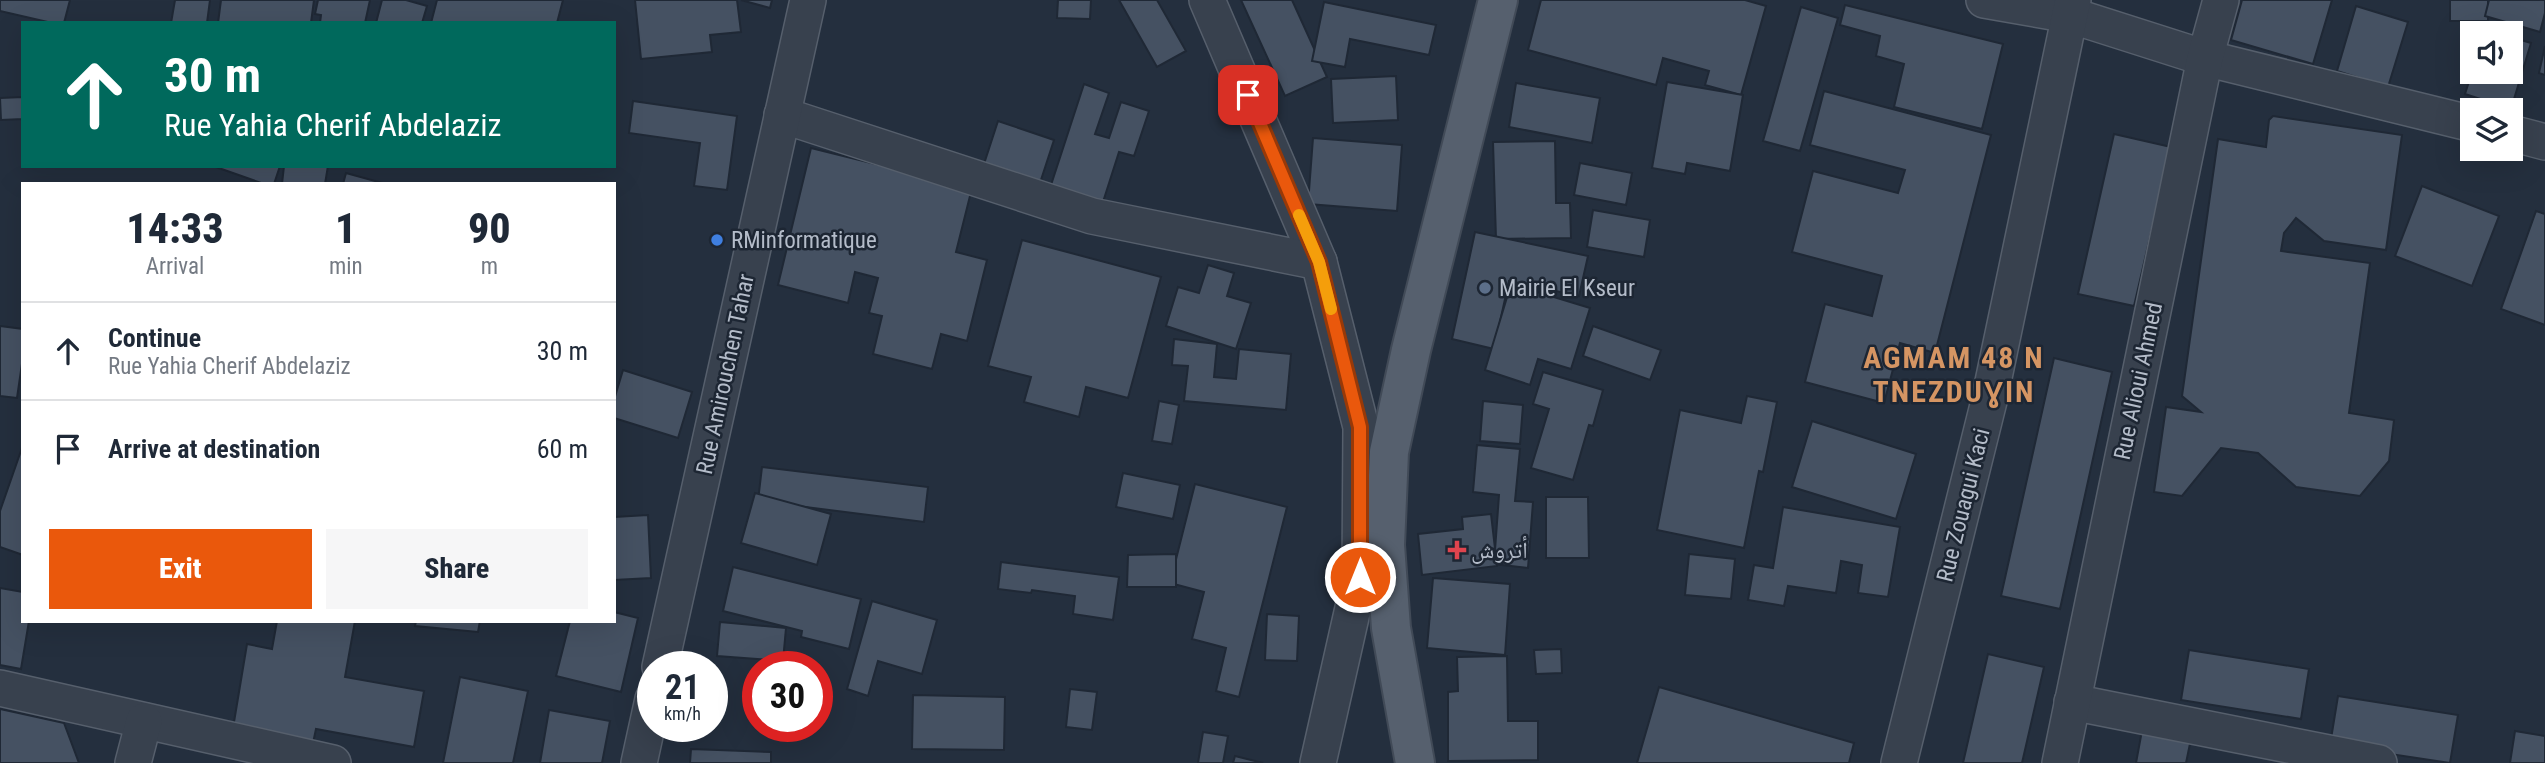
<!DOCTYPE html>
<html lang="en">
<head>
<meta charset="utf-8">
<style>
  body { margin:0; font-family:"Roboto Condensed","Noto Naskh Arabic",sans-serif; background:#f6f6f7; color:#1f2937; height:100vh; display:flex; flex-direction:column; font-size:26px; white-space:nowrap }
  * { box-sizing:border-box; margin:0 }
  p { font-size:23px; color:#747a83 }
  .icon { flex:none; width:38px; height:38px; fill:none; stroke:currentColor; stroke-width:2; stroke-linecap:round; stroke-linejoin:round }
  .map { position:relative; flex:1; overflow:hidden }
  .side { position:absolute; left:21px; top:182px; width:595px; height:441px; display:flex; flex-direction:column; background:#fff; border-radius:0px; box-shadow:0 7px 28px #0002 }
  .side>* { flex:none }
  .top-card { position:absolute; left:21px; top:21px; width:595px; height:147px; border-radius:0px; box-shadow:0 7px 28px #0002; background:#00695c; color:#fff; overflow:hidden }
  .buttons { position:absolute; left:2460px; top:21px; display:grid; gap:14px }
  .buttons a { display:grid; place-items:center; width:63px; height:63px; border-radius:0px; background:#fff; box-shadow:0 7px 28px #0002; font-size:35px }
  .speed { position:absolute; left:637px; top:651px; display:flex; gap:14px; font-size:35px; font-weight:700; text-align:center }
  .speed>* { display:grid; place-content:center; width:91px; height:91px; border-radius:50%; background:#fff; box-shadow:0 7px 28px #0002; line-height:1 }
  .speed small { font-size:18px; font-weight:400 }
  .speed .limit { border:10px solid #d22; background:#fff; color:#111 }
  .pin { position:absolute; display:grid; place-items:center; width:60px; height:60px; color:#fff; margin:-30px; border-radius:14px; box-shadow:0 4px 10px #0006 }
  .me { position:absolute; width:77px; margin:-38px; rotate:0deg; stroke-linejoin:round; filter:drop-shadow(0 0 5px #0008) }
  .turn { display:flex; align-items:center; gap:24px; height:147px; padding:0 28px; font-size:32px }
  .turn .icon { width:91px; height:91px; stroke-width:2.5 }
  .turn b { display:block; font-size:49px; line-height:60px }
  .eta { display:flex; justify-content:space-evenly; align-items:center; height:119px; text-align:center }
  .eta b { font-size:42px; font-weight:800; line-height:49px }
  .action { display:flex; gap:14px; margin-top:auto; padding:14px 28px }
  .action a { flex:1; height:80px; border-radius:0px; background:#ea580c; color:#fff; font-size:28px; font-weight:800; line-height:80px; text-align:center }
  .action a+a { background:#f6f6f7; color:#1f2937 }
  ul { padding:0; list-style:none }
  li { display:flex; align-items:center; gap:21px; height:98px; padding:0 28px; border-top:2px solid #e0e1e3 }
  li div { flex:1 }
  li b { display:block; font-size:26px }
  li em { font-style:normal }
  .map>svg:first-child { display:block }
  .building { fill:#455162; stroke:#1f2835; stroke-width:2 }
  .lines { fill:none; stroke-linecap:round; stroke-linejoin:round }
  .street-casing { stroke:#565f6c; stroke-width:38 }
  .primary-casing { stroke:#414a57; stroke-width:42 }
  .street { stroke:#38414e; stroke-width:35 }
  .primary { stroke:#56606e; stroke-width:38 }
  .route-casing { stroke:#983908; stroke-width:18 }
  .route { stroke:#ea580c; stroke-width:12 }
  .slow { stroke:#f59e0b; stroke-width:12 }
  .shop-dot { fill:#3f7fe0; stroke:#1d2633; stroke-width:2.5 }
  .service-dot { fill:#5c6f8a; stroke:#1d2633; stroke-width:2.5 }
  .health-dot { fill:#e0444e; stroke:#1d2633; stroke-width:2.5 }
  .labels { text-anchor:middle; stroke-width:5; stroke-linejoin:round; paint-order:stroke }
  .poi-label { font-size:23px; fill:#b4bcc9; stroke:#1d2633; text-anchor:start }
  .street-label { font-size:23px; fill:#b4bcc9; stroke:#1d2633 }
  .district-label { font-size:30px; font-weight:bold; letter-spacing:2px; fill:#d59563; stroke:#1d2633 }
</style>
</head>
<body>
<div class="map">
<svg width="2545" height="763" viewBox="0 0 2545 763">
  <rect width="100%" height="100%" fill="#242f3e"/>
  <g class="building">
    <polygon points="0,0 70,0 64,23 52,23 0,11"/>
    <polygon points="175,0 210,0 207,23 171,23"/>
    <polygon points="221,0 314,0 311,23 218,23"/>
    <polygon points="318,0 370,0 365,23 320,23 321,15 315,14"/>
    <polygon points="382,0 406,0 427,6 422,23 376,23"/>
    <polygon points="437,0 563,0 557,23 431,23"/>
    <polygon points="635,0 737,0 741,32 710,35 712,52 641,59"/>
    <polygon points="741,0 772,0 770,8"/>
    <polygon points="1058,0 1091,0 1090,19 1057,18"/>
    <polygon points="1119,0 1157,0 1186,51 1157,67"/>
    <polygon points="1241,0 1292,0 1327,77 1285,96"/>
    <polygon points="1541,0 1745,0 1766,6 1741,95 1705,85 1709,71 1663,58 1656,85 1528,50"/>
    <polygon points="2242,0 2332,0 2313,64 2231,40"/>
    <rect x="2450" y="0" width="38" height="21"/>
    <polygon points="2489,0 2545,0 2545,13 2540,32 2485,16"/>
    <polygon points="1324,2 1436,25 1429,55 1350,39 1345,67 1312,61"/>
    <polygon points="1845,5 2003,44 1982,129 1894,107 1904,64 1876,56 1880,36 1840,25"/>
    <polygon points="2356,6 2408,22 2388,87 2337,71"/>
    <polygon points="1801,7 1838,18 1800,151 1763,141"/>
    <polygon points="2511,37 2531,43 2511,109 2465,94 2473,69 2473,72 2511,72"/>
    <polygon points="2545,46 2545,75 2539,73"/>
    <polygon points="1396,76 1398,120 1333,123 1331,79"/>
    <polygon points="1667,82 1743,95 1730,171 1687,163 1685,174 1652,168"/>
    <polygon points="1516,83 1600,98 1592,143 1509,127"/>
    <polygon points="1084,84 1109,93 1095,134 1109,138 1121,102 1149,111 1134,156 1119,152 1103,202 1051,185"/>
    <polygon points="1824,91 1991,135 1935,353 1900,343 1884,403 1805,382 1825,304 1872,316 1882,276 1792,252 1813,171 1898,193 1905,170 1810,145"/>
    <polygon points="23,97 23,119 1,120 0,98"/>
    <polygon points="633,101 737,116 727,190 694,186 700,143 629,133"/>
    <polygon points="2273,116 2402,135 2386,250 2324,241 2296,218 2284,233 2281,251 2370,263 2349,413 2394,420 2389,461 2360,496 2296,487 2258,453 2221,448 2182,496 2154,492 2166,407 2201,412 2182,396 2218,139 2266,147 2269,120"/>
    <polygon points="998,121 1054,140 1039,186 983,167"/>
    <polygon points="2114,134 2171,147 2134,306 2078,294"/>
    <polygon points="1313,138 1402,145 1397,211 1308,204"/>
    <polygon points="1555,141 1556,203 1570,203 1571,238 1496,239 1493,142"/>
    <polygon points="811,148 972,188 956,252 987,260 967,341 941,334 932,369 873,354 882,316 869,313 878,278 855,272 848,303 778,285"/>
    <polygon points="1580,163 1632,173 1626,205 1574,195"/>
    <polygon points="213,166 280,166 274,184 264,184"/>
    <polygon points="284,166 328,166 325,184 282,184"/>
    <polygon points="346,173 386,184 343,184"/>
    <polygon points="2422,186 2499,216 2472,286 2395,256"/>
    <polygon points="1593,210 1650,220 1644,257 1587,247"/>
    <polygon points="2536,211 2545,214 2545,325 2501,309"/>
    <polygon points="1475,232 1588,256 1579,296 1509,281 1494,349 1452,339"/>
    <polygon points="1022,240 1161,277 1128,398 1086,387 1079,417 1024,402 1031,377 988,366"/>
    <polygon points="1208,265 1234,273 1227,296 1251,303 1236,349 1166,326 1178,287 1199,293"/>
    <polygon points="1511,284 1590,308 1571,369 1538,359 1530,385 1485,370"/>
    <polygon points="0,326 23,329 23,357 17,398 0,396"/>
    <polygon points="1593,326 1661,350 1650,380 1583,356"/>
    <polygon points="1174,339 1217,344 1214,377 1236,379 1239,349 1291,354 1286,410 1184,401 1188,366 1172,365"/>
    <polygon points="2054,358 2112,372 2060,609 2001,596"/>
    <polygon points="623,370 692,392 678,438 614,418 614,400"/>
    <polygon points="1543,372 1603,390 1593,426 1589,425 1573,480 1531,468 1549,409 1533,404"/>
    <polygon points="1747,396 1777,402 1763,472 1759,471 1744,548 1657,530 1680,410 1741,423"/>
    <polygon points="1159,401 1179,405 1172,444 1152,441"/>
    <polygon points="1483,401 1523,405 1520,444 1480,441"/>
    <polygon points="1812,421 1916,454 1896,519 1792,487"/>
    <polygon points="23,445 23,555 0,547 0,511"/>
    <polygon points="1477,445 1520,449 1515,501 1533,502 1528,568 1494,564 1499,495 1473,492"/>
    <polygon points="762,467 928,487 924,522 758,501"/>
    <polygon points="1123,473 1180,485 1173,519 1116,507"/>
    <polygon points="1195,484 1287,507 1239,697 1216,691 1226,648 1192,639 1204,592 1170,583"/>
    <polygon points="755,493 831,514 817,565 741,543"/>
    <polygon points="1546,497 1588,497 1589,558 1546,558"/>
    <polygon points="1783,507 1900,527 1888,597 1858,593 1862,565 1841,561 1836,593 1788,586 1784,606 1748,600 1754,565 1773,568"/>
    <polygon points="1491,514 1497,566 1422,575 1418,534 1463,529 1462,517"/>
    <polygon points="648,515 651,578 614,580 614,517"/>
    <polygon points="1176,554 1176,587 1127,587 1128,555"/>
    <polygon points="1689,554 1735,559 1731,599 1685,595"/>
    <polygon points="1001,562 1119,577 1113,620 1073,614 1075,596 1032,590 1031,593 998,589"/>
    <polygon points="733,567 861,599 849,649 801,637 802,631 723,611"/>
    <polygon points="1433,578 1510,584 1505,655 1427,648"/>
    <polygon points="0,588 23,592 23,621 29,621 21,669 0,665"/>
    <polygon points="872,601 937,620 922,674 878,661 868,696 847,689"/>
    <polygon points="614,612 638,618 621,692 556,676 570,621 614,621"/>
    <polygon points="1267,614 1299,616 1297,661 1265,660"/>
    <polygon points="277,621 355,621 345,677 424,691 414,747 316,729 312,748 232,734 247,644 272,649"/>
    <polygon points="416,621 480,621 478,632 415,626"/>
    <polygon points="720,622 786,628 783,661 717,656"/>
    <polygon points="1561,649 1562,673 1536,674 1534,650"/>
    <polygon points="2189,650 2309,669 2301,719 2181,700"/>
    <polygon points="1988,654 2044,667 2022,763 1963,763"/>
    <polygon points="1507,656 1508,721 1538,721 1538,760 1448,761 1448,692 1458,691 1457,657"/>
    <polygon points="460,677 528,691 513,763 443,763"/>
    <polygon points="1659,687 1854,743 1849,763 1637,763"/>
    <polygon points="1070,689 1097,692 1092,730 1066,727"/>
    <polygon points="913,695 1005,697 1004,750 912,749"/>
    <polygon points="2338,696 2458,715 2450,763 2330,745"/>
    <polygon points="0,709 64,723 79,763 0,763"/>
    <polygon points="549,710 610,721 602,763 540,763"/>
    <polygon points="2143,725 2192,734 2186,763 2136,763"/>
    <polygon points="2515,731 2545,736 2545,763 2510,763"/>
    <polygon points="1203,732 1228,736 1223,763 1198,763"/>
    <polygon points="691,749 771,752 771,763 690,763"/>
    <polygon points="1235,756 1263,763 1233,763"/>
  </g>
  <g class="lines">
    <defs>
      <g id="street">
        <polyline points="1207,0 1319,262 1361,427 1360,577 1318,763"/>
        <polyline points="1984,0 2070,15 2205,58 2473,124"/>
        <polyline points="782,115 1092,216 1319,262"/>
        <polyline points="2511,133 2545,142"/>
        <polyline points="660,667 808,0"/>
        <polyline points="0,688 333,763"/>
        <polyline points="2072,702 2379,763"/>
        <polyline points="133,763 144,721"/>
        <polyline points="639,763 653,699"/>
        <polyline points="1899,763 1989,401 2073,0"/>
        <polyline points="2060,763 2205,58 2221,0"/>
      </g>
      <polyline id="primary" points="1415,763 1391,628 1385,545 1389,452 1411,350 1498,0"/>
    </defs>
    <use href="#street" class="street-casing"/>
    <use href="#primary" class="primary-casing"/>
    <use href="#street" class="street"/>
    <use href="#primary" class="primary"/>
  </g>
  <g class="lines">
    <defs>
      <polyline id="route" points="1248,95 1319,262 1360,427 1360,577"/>
    </defs>
    <use href="#route" class="route-casing"/>
    <use href="#route" class="route"/>
    <polyline class="slow" points="1299,215 1319,262 1331,309"/>
  </g>
  <circle class="shop-dot" cx="717" cy="240" r="7"/>
  <circle class="service-dot" cx="1485" cy="288" r="7"/>
  <path class="health-dot" d="M1453.5 539.5h7v7h7v7h-7v7h-7v-7h-7v-7h7z"/>
  <g class="labels">
    <g class="poi-label">
      <text x="731" y="248">RMinformatique</text>
      <text x="1499" y="296">Mairie El Kseur</text>
      <text x="1471" y="558">أتروش</text>
    </g>
    <g class="street-label">
      <text transform="translate(725 374) rotate(-78)" y="8">Rue Amirouchen Tahar</text>
      <text transform="translate(2138 381) rotate(-78)" y="8">Rue Alioui Ahmed</text>
      <text transform="translate(1963 505) rotate(-76)" y="8">Rue Zouagui Kaci</text>
    </g>
    <g class="district-label">
      <text x="1954" y="368">AGMAM 48 N<tspan x="1954" dy="34">TNEZDUƔIN</tspan></text>
    </g>
  </g>
</svg>
<div class="buttons">
<a><svg class="icon" aria-label="sound" viewBox="0 0 24 24"><path d="M4 9h4l5-4v14l-5-4H4zM17 9q2 3 0 6"/></svg></a>
<a><svg class="icon" aria-label="layers" viewBox="0 0 24 24"><path d="M12 4l9 5-9 5-9-5zM3 14l9 5 9-5"/></svg></a>
</div>
<div class="speed"><div>21<small>km/h</small></div><div class="limit">30</div></div>
<div class="pin" style="left:1248px;top:95px;background:#d93025"><svg class="icon" aria-label="arrive" viewBox="0 0 24 24"><path d="M6 21V4h12l-3 4 3 4H6"/></svg></div>
<svg class="me" style="left:1360px;top:577px" viewBox="-20 -20 40 40"><circle r="17" fill="#ea580c" stroke="#fff" stroke-width="3"/><path d="M0-11L8 9 0 5-8 9z" fill="#fff"/></svg>
<div class="top-card">
<div class="turn"><svg class="icon" aria-label="ahead" viewBox="0 0 24 24"><path d="M12 20V5M6 11l6-6 6 6"/></svg><div><b>30 m</b>Rue Yahia Cherif Abdelaziz</div></div>
</div>
<section class="side">
<div class="eta">
<div><b>14:33</b><p>Arrival</p></div>
<div><b>1</b><p>min</p></div>
<div><b>90</b><p>m</p></div>
</div>
<ul>
<li><svg class="icon" aria-label="ahead" viewBox="0 0 24 24"><path d="M12 20V5M6 11l6-6 6 6"/></svg><div><b>Continue</b><p>Rue Yahia Cherif Abdelaziz</p></div><em>30 m</em></li>
<li><svg class="icon" aria-label="arrive" viewBox="0 0 24 24"><path d="M6 21V4h12l-3 4 3 4H6"/></svg><div><b>Arrive at destination</b></div><em>60 m</em></li>
</ul>
<div class="action"><a>Exit</a><a>Share</a></div>
</section>
</div>
</body>
</html>
